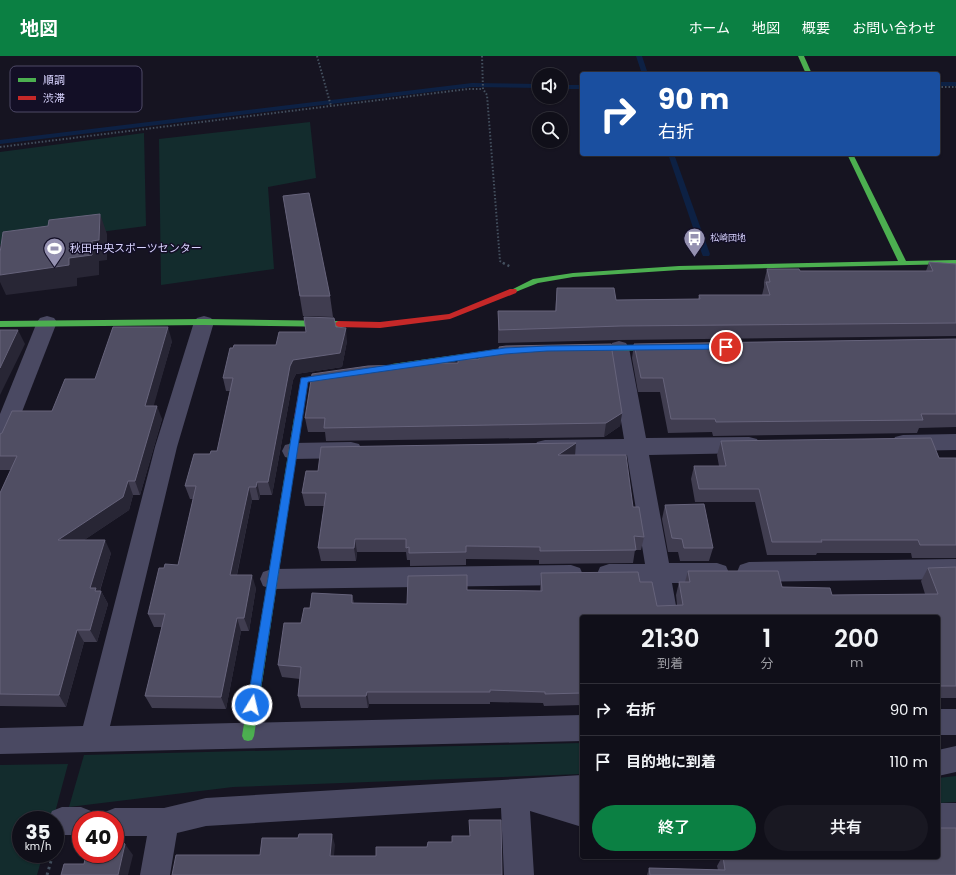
<!DOCTYPE html>
<html lang="ja">
<head>
<meta charset="utf-8">
<style>
  body { margin:0; font-family:Poppins,"Noto Sans JP",sans-serif; background:#191822; color:#f1f3f6; height:100vh; display:flex; flex-direction:column; font-size:15px; white-space:nowrap }
  * { box-sizing:border-box; margin:0 }
  p { font-size:13px; color:#9c9ca2 }
  .icon { flex:none; width:22px; height:22px; fill:none; stroke:currentColor; stroke-width:2; stroke-linecap:round; stroke-linejoin:round }
  .map { position:relative; flex:1; overflow:hidden }
  .drawer { position:absolute; left:580px; top:559px; width:360px; height:244px; display:flex; flex-direction:column; background:#100f19; border-radius:4px; box-shadow:0 1px 3px #0004,0 0 0 1px #302f38 }
  .drawer>* { flex:none }
  .guide { position:absolute; left:580px; top:16px; width:360px; height:84px; border-radius:4px; box-shadow:0 1px 3px #0004,0 0 0 1px #302f38; background:#1a4fa0; color:#fff; overflow:hidden }
  .fabs { position:absolute; left:532px; top:12px; display:grid; gap:8px }
  .fabs a { display:grid; place-items:center; width:36px; height:36px; border-radius:50%; background:#100f19; box-shadow:0 1px 3px #0004,0 0 0 1px #302f38; font-size:20px }
  .speed { position:absolute; left:12px; top:755px; display:flex; gap:8px; font-size:20px; font-weight:700; text-align:center }
  .speed>* { display:grid; place-content:center; width:52px; height:52px; border-radius:50%; background:#100f19; box-shadow:0 1px 3px #0004,0 0 0 1px #302f38; line-height:1 }
  .speed small { font-size:10px; font-weight:400 }
  .speed .limit { border:6px solid #d22; background:#fff; color:#111 }
  .pin { position:absolute; display:grid; place-items:center; width:34px; height:34px; color:#fff; margin:-17px; border:2px solid #fff; border-radius:50%; box-shadow:0 1px 4px #0007 }
  .me { position:absolute; width:44px; margin:-22px; rotate:9deg; stroke-linejoin:round; filter:drop-shadow(0 0 3px #0008) }
  .turn { display:flex; align-items:center; gap:14px; height:84px; padding:0 12px; font-size:18px }
  .turn .icon { width:52px; height:52px; stroke-width:2.5 }
  .turn b { display:block; font-size:28px; line-height:34px }
  .eta { display:flex; justify-content:space-evenly; align-items:center; height:68px; text-align:center }
  .eta b { font-size:24px; font-weight:600; line-height:28px }
  .cta { display:flex; gap:8px; margin-top:auto; padding:8px 12px }
  .cta a { flex:1; height:46px; border-radius:24px; background:#0b8043; color:#fff; font-size:16px; font-weight:600; line-height:46px; text-align:center }
  .cta a+a { background:#191822; color:#f1f3f6 }
  ul { padding:0; list-style:none }
  li { display:flex; align-items:center; gap:12px; height:52px; padding:0 12px; border-top:1px solid #302f38 }
  li div { flex:1 }
  li b { display:block; font-size:15px }
  li em { font-style:normal }
  header { display:flex; align-items:center; gap:24px; box-sizing:border-box; height:56px; padding:0 20px; background:#0b8043; color:#fff }
  header strong { font-size:19px }
  nav { display:flex; gap:22px; margin-inline-start:auto; font-size:14px }
  .map>svg:first-child { display:block }
  .green { fill:#132c2d }
  .lines { fill:none; stroke-linecap:round; stroke-linejoin:round }
  .stream { fill:#0d2144; fill-rule:evenodd }
  .path-far2 { stroke:#44505f; stroke-width:2; stroke-dasharray:1.5 2; stroke-linecap:butt }
  .path-far1 { stroke:#44505f; stroke-width:2.5; stroke-dasharray:2 3; stroke-linecap:butt }
  .path { stroke:#44505f; stroke-width:3; stroke-dasharray:2.5 3.5; stroke-linecap:butt }
  .street { fill:#4a4962; fill-rule:evenodd }
  .fast { fill:#4caf50; fill-rule:evenodd }
  .jam { fill:#c62828; fill-rule:evenodd }
  .wall { fill:#403d50 }
  .shaded-wall { fill:#282635 }
  .building { fill:#504e63; stroke:#66637b }
  .route { fill:#1a73e8; stroke:#114b97 }
  .labels { text-anchor:middle; stroke-width:3; stroke-linejoin:round; paint-order:stroke }
  .far-poi-label { font-size:9px; fill:#d9d4ff; stroke:#130f26; text-anchor:start }
  .poi-label { font-size:11px; fill:#d9d4ff; stroke:#130f26; text-anchor:start }
  .key { fill:#130f26; stroke:#4e4a67; stroke-width:1 }
  .key-label { font-size:11px; fill:#d9d4ff }
</style>
</head>
<body>
<header>
<strong>地図</strong>
<nav><a>ホーム</a><a>地図</a><a>概要</a><a>お問い合わせ</a></nav>
</header>
<div class="map">
<svg width="956" height="819" viewBox="0 0 956 819">
  <rect width="100%" height="100%" fill="#161421"/>
  <g class="green">
    <polygon points="310,66 316,122 268,131 274,213 161,229 159,83"/>
    <polygon points="144,77 146,170 0,189 0,96"/>
    <polygon points="582,687 582,718 233,731 69,751 84,699"/>
    <polygon points="68,708 53,764 21,764 21,798 43,798 37,819 0,819 0,709"/>
    <polygon points="956,720 956,746 938,747 938,722"/>
  </g>
  <g class="lines">
    <g class="stream">
      <polygon points="636,0 642,0 648,18 642,18"/>
      <rect x="938" y="26" width="18" height="4"/>
      <polygon points="472,27 539,28 539,32 472,31 0,88 0,84"/>
      <rect x="561" y="29" width="21" height="4"/>
      <polygon points="668,98 674,98 710,198 709,200 703,200 702,198"/>
    </g>
    <g class="path-far2">
      <polyline points="317,0 331,50"/>
      <polyline points="482,0 483,33 487,39 500,205 505,208"/>
      <polyline points="938,31 956,31"/>
      <polyline points="0,91 468,33 483,33"/>
    </g>
    <polyline class="path-far1" points="503,207 511,211"/>
    <polyline class="path" points="47,819 53,798"/>
    <g class="street">
      <polygon points="47,260 54,262 57,266 11,384 8,390 0,392 0,358 37,266 40,262"/>
      <polygon points="204,260 211,262 214,266 177,391 110,670 582,659 582,685 0,698 0,672 83,670 155,391 194,266 197,262"/>
      <polygon points="619,285 626,287 629,292 646,382 749,381 757,383 760,389 757,395 749,397 649,399 669,507 717,507 726,510 729,517 726,524 717,527 672,527 678,561 654,561 648,528 609,528 600,525 597,518 600,511 609,508 645,508 627,399 545,400 537,398 534,392 537,386 545,384 624,383 609,292 612,287"/>
      <polygon points="956,378 956,394 903,395 895,393 892,387 895,381 903,379"/>
      <polygon points="351,386 359,388 362,394 359,400 351,402 293,403 285,401 282,395 285,389 293,387"/>
      <polygon points="956,503 956,523 749,526 740,523 737,516 740,509 749,506"/>
      <polygon points="571,509 580,512 583,519 580,526 571,529 272,533 263,530 260,523 263,516 272,513"/>
      <rect x="938" y="653" width="18" height="26"/>
      <polygon points="956,690 956,716 938,720 938,694"/>
      <polygon points="582,719 582,771 530,755 534,819 504,819 501,752 206,770 177,777 170,819 140,819 147,780 115,780 115,764 101,764 105,756 115,752 164,752 206,742"/>
      <rect x="938" y="747" width="18" height="28"/>
      <polygon points="62,751 81,751 91,755 95,764 81,764 81,779 62,779 55,777 55,764 48,764 52,755"/>
    </g>
    <g class="fast">
      <polygon points="798,0 804,0 812,18 806,18"/>
      <polygon points="847,98 853,98 906,205 956,204 956,208 679,214 573,221 538,227 513,237 509,235 533,223 573,217 679,210 898,205"/>
      <polygon points="204,263 338,265 342,268 338,271 204,269 0,271 0,265"/>
      <polygon points="581,289 663,289 667,292 663,295 578,294 577,292"/>
      <polygon points="529,291 533,294 532,296 505,298 392,314 388,311 392,308 505,292"/>
      <polygon points="298,359 302,362 254,680 252,684 248,685 244,684 242,680 294,362"/>
    </g>
    <g class="jam">
      <polygon points="510,233 516,233 517,235 516,237 450,263 380,272 338,271 334,268 338,265 380,266 449,258"/>
      <polygon points="341,316 345,319 344,321 308,326 302,362 301,364 295,364 294,362 301,322"/>
    </g>
  </g>
  <g class="wall">
    <polygon points="283,140 330,240 333,261 303,260"/>
    <polygon points="929,206 956,208 956,280 619,284 498,287 498,255 555,255 557,232 616,244 698,243 699,239 762,239 764,231 764,226 767,213 800,215 926,215"/>
    <polygon points="336,271 347,285 342,311 296,318 293,324 272,439 260,439 259,444 252,444 237,519 256,532 249,575 241,575 226,653 152,652 145,640 162,571 154,571 148,558 164,512 178,509 193,443 190,443 185,430 210,398 217,395 230,335 226,335 223,322 276,289 306,276"/>
    <polygon points="956,283 956,371 919,372 917,377 713,380 712,376 668,377 660,336 638,336 632,302 634,288"/>
    <polygon points="172,285 153,350 162,363 140,439 133,439 129,454 84,484 111,497 100,535 101,535 108,548 97,586 84,586 66,651 0,650 0,437 11,414 0,414 0,378 52,355 95,323"/>
    <polygon points="499,291 622,357 620,370 604,381 326,385 325,376 308,376 305,362 458,307 479,303 499,297"/>
    <polygon points="721,385 939,402 956,402 956,502 912,502 911,497 817,497 816,499 767,499 755,446 695,446 691,423 694,410 719,410 717,399"/>
    <polygon points="575,399 633,451 644,481 641,494 635,494 633,507 539,508 539,504 466,503 466,509 410,510 410,504 407,504 406,496 357,496 356,505 321,505 318,492 324,450 305,450 302,437 318,415"/>
    <polygon points="665,449 713,492 709,505 680,505 678,496 668,496 662,463"/>
    <polygon points="956,511 956,642 938,642 938,561 582,561 582,649 544,650 543,647 490,646 490,648 369,648 368,652 301,652 298,640 300,623 282,621 278,609 310,552 352,539 354,547 407,548 467,534 540,535 541,517 640,526 657,550 677,549 676,539 679,526 685,526 688,515 832,539 925,538 921,525 928,512"/>
    <polygon points="938,772 956,819 647,819 649,812 718,814 717,810 722,801 938,801"/>
  </g>
  <g class="shaded-wall">
    <polygon points="100,158 107,178 107,204 99,205 99,219 77,222 77,230 6,239 0,226 0,219 69,202 92,185"/>
    <polygon points="168,271 172,285 150,363 145,350"/>
    <polygon points="346,272 347,285 342,311 296,318 293,324 272,439 268,426 290,310 293,304"/>
    <polygon points="18,274 25,288 0,339 0,312"/>
    <polygon points="157,350 162,363 140,439 135,425"/>
    <polygon points="622,357 620,370 604,381 606,367"/>
    <polygon points="576,387 575,400 558,399"/>
    <polygon points="128,425 133,439 129,454 65,497 58,484"/>
    <polygon points="257,426 260,439 259,444 256,431"/>
    <polygon points="249,431 252,444 234,532 230,519"/>
    <polygon points="355,483 357,496 356,505 354,492"/>
    <polygon points="105,484 111,497 99,537 101,535 108,548 97,586 90,574 90,532"/>
    <polygon points="252,519 256,532 249,575 244,562"/>
    <polygon points="352,539 355,552 352,547"/>
    <polygon points="237,562 241,575 226,653 221,641"/>
    <polygon points="77,574 84,586 66,651 59,639"/>
    <polygon points="367,636 369,648 368,652 366,640"/>
    <polygon points="332,778 335,789 333,810 330,800"/>
    <polygon points="125,788 133,799 128,819 118,819"/>
  </g>
  <g class="building">
    <polygon points="309,137 330,240 300,240 283,140"/>
    <polygon points="100,158 99,184 92,185 92,199 69,202 69,209 0,219 0,197 3,176 48,170 49,164"/>
    <polygon points="929,206 956,208 956,267 621,270 499,274 498,255 556,255 557,232 614,232 616,244 700,243 699,239 770,239 766,226 770,226 767,213 799,213 800,215 933,215"/>
    <polygon points="304,261 334,262 336,271 346,272 340,297 293,304 290,310 268,426 257,426 256,431 249,431 230,519 252,519 244,562 237,562 221,641 145,640 165,558 148,558 159,512 164,512 165,508 178,509 196,430 185,430 194,398 210,398 211,395 217,395 233,322 223,322 230,292 233,292 234,289 276,289 279,276 306,276"/>
    <polygon points="113,271 168,271 145,350 157,350 135,425 128,425 123,441 58,484 105,484 90,532 96,532 95,535 101,535 90,574 77,574 59,639 0,638 0,437 17,400 0,400 0,378 2,377 12,355 52,355 65,323 95,323"/>
    <polygon points="0,274 18,274 0,312"/>
    <polygon points="956,283 956,358 921,358 923,364 716,366 715,363 671,363 663,322 641,322 634,288"/>
    <polygon points="611,288 622,357 606,367 324,372 325,362 305,362 312,318 368,310 409,309 409,307 458,307 458,303 479,303 479,297 500,297 499,291 506,290"/>
    <polygon points="931,382 939,402 956,402 956,489 920,489 918,484 821,484 822,486 772,486 759,433 699,433 694,410 726,410 721,385"/>
    <polygon points="576,387 558,399 626,399 633,451 639,451 644,481 634,480 636,494 540,495 540,491 466,490 466,496 409,497 409,491 406,492 406,483 355,483 354,492 318,492 326,437 302,437 306,415 318,415 321,391"/>
    <polygon points="704,448 713,492 684,492 682,483 672,482 665,449"/>
    <polygon points="956,511 956,630 938,630 938,561 582,561 582,637 545,638 545,636 490,634 490,636 367,636 366,640 298,640 301,611 278,609 284,567 301,567 304,552 310,552 312,537 352,539 352,547 407,548 408,520 467,519 467,534 542,535 541,517 638,516 640,526 652,526 657,550 683,549 679,526 690,526 688,515 778,515 782,531 830,532 832,539 938,538 928,512"/>
    <polygon points="469,764 501,764 502,819 172,819 176,799 260,799 262,782 298,782 299,778 332,778 330,800 376,800 376,791 427,791 428,786 452,786 452,780 470,780"/>
    <polygon points="938,772 956,772 956,819 650,819 649,812 725,814 723,801 938,801 938,779 939,779"/>
    <polygon points="115,781 125,788 118,819 61,819 64,808 84,808 86,798 115,798"/>
  </g>
  <polygon class="route" points="726,288 729,289 729,293 547,295 505,298 308,326 258,649 256,652 252,654 249,652 247,649 301,322 505,292 547,290"/>
  <defs>
    <symbol id="bus-pin" viewBox="-11 -11 22 30"><path d="M0 17L-7.5 6A9.5 9.5 0 1 1 7.5 6Z" fill="#9591b1" stroke="#130f26"/><path d="M-5-6H5V4H4V6H2V4H-2V6H-4V4H-5ZM-3.5-4V0h7V-4ZM-3.5 1.2v1.5H-2V1.2ZM2 1.2v1.5H3.5V1.2Z" fill="#fff"/></symbol>
    <symbol id="stadium-pin" viewBox="-11 -11 22 30"><path d="M0 17L-7.5 6A9.5 9.5 0 1 1 7.5 6Z" fill="#9591b1" stroke="#130f26"/><path d="M0-5a6.5 5 0 1 0 0 10a6.5 5 0 1 0 0-10ZM-3.5-1.8h7v3.6h-7Z" fill="#fff"/></symbol>
  </defs>
  <g fill-rule="evenodd">
    <use href="#bus-pin" x="682" y="170" width="25" height="34"/>
    <use href="#stadium-pin" x="42" y="180" width="25" height="34"/>
  </g>
  <g class="labels">
    <g class="far-poi-label">
      <text x="710" y="185">松崎団地</text>
    </g>
    <g class="poi-label">
      <text x="70" y="196">秋田中央スポーツセンター</text>
    </g>
  </g>
  <rect x="10" y="10" width="132" height="46" rx="6" class="key"/>
  <rect x="18" y="22" width="18" height="4" fill="#4caf50"/>
  <rect x="18" y="40" width="18" height="4" fill="#c62828"/>
  <g class="key-label">
    <text x="43" y="28">順調</text>
    <text x="43" y="46">渋滞</text>
  </g>
</svg>
<div class="fabs">
<a><svg class="icon" aria-label="sound" viewBox="0 0 24 24"><path d="M4 9h4l5-4v14l-5-4H4zM17 9q2 3 0 6"/></svg></a>
<a><svg class="icon" aria-label="search" viewBox="0 0 24 24"><circle cx="10" cy="10" r="6"/><path d="M15 15l6 6"/></svg></a>
</div>
<div class="speed"><div>35<small>km/h</small></div><div class="limit">40</div></div>
<div class="pin" style="left:726px;top:291px;background:#d93025"><svg class="icon" aria-label="arrive" viewBox="0 0 24 24"><path d="M6 21V4h12l-3 4 3 4H6"/></svg></div>
<svg class="me" style="left:252px;top:649px" viewBox="-20 -20 40 40"><circle r="17" fill="#1a73e8" stroke="#fff" stroke-width="3"/><path d="M0-11L8 9 0 5-8 9z" fill="#fff"/></svg>
<div class="guide">
<div class="turn"><svg class="icon" aria-label="right" viewBox="0 0 24 24"><path d="M7 20v-9h11M14 6l5 5-5 5"/></svg><div><b>90 m</b>右折</div></div>
</div>
<section class="drawer">
<div class="eta">
<div><b>21:30</b><p>到着</p></div>
<div><b>1</b><p>分</p></div>
<div><b>200</b><p>m</p></div>
</div>
<ul>
<li><svg class="icon" aria-label="right" viewBox="0 0 24 24"><path d="M7 20v-9h11M14 6l5 5-5 5"/></svg><div><b>右折</b></div><em>90 m</em></li>
<li><svg class="icon" aria-label="arrive" viewBox="0 0 24 24"><path d="M6 21V4h12l-3 4 3 4H6"/></svg><div><b>目的地に到着</b></div><em>110 m</em></li>
</ul>
<div class="cta"><a>終了</a><a>共有</a></div>
</section>
</div>
</body>
</html>
